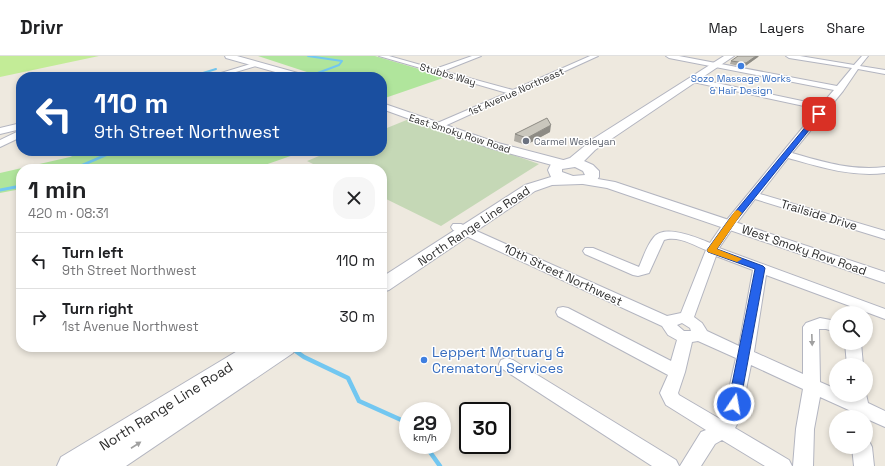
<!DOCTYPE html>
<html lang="en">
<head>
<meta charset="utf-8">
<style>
  body { margin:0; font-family:"Space Grotesk",sans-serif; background:#f6f6f6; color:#202124; height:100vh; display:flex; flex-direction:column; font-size:15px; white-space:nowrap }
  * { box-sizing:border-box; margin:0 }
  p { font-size:13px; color:#757577 }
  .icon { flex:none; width:22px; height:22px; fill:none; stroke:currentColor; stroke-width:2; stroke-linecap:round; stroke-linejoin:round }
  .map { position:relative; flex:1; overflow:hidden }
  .sheet { position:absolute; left:16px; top:108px; width:371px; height:188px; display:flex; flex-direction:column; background:#fff; border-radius:16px; box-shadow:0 2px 6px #0003 }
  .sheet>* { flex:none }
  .hud { position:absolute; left:16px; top:16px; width:371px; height:84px; border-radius:16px; box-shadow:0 2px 6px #0003; background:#1a4fa0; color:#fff; overflow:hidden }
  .controls { position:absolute; left:829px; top:250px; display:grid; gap:8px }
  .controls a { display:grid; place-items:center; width:44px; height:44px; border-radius:50%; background:#fff; box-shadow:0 2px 6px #0003; font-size:20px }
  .speed { position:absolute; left:399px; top:346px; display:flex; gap:8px; font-size:20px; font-weight:700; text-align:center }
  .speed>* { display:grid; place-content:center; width:52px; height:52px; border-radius:50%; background:#fff; box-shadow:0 2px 6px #0003; line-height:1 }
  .speed small { font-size:10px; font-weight:400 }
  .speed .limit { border:2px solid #111; border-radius:6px; background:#fff; color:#111 }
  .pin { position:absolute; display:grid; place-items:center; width:34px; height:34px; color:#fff; margin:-17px; border-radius:8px; box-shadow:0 2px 6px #0006 }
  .me { position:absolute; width:44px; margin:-22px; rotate:12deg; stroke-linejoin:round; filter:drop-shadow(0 0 3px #0008) }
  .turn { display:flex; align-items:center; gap:14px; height:84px; padding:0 12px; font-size:18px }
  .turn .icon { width:52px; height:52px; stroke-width:2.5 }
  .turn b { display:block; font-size:28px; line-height:34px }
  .round { display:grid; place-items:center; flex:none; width:42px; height:42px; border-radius:16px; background:#f6f6f6 }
  .overview { display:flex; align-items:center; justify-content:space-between; height:68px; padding:0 12px }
  h1 { font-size:24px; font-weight:700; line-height:30px }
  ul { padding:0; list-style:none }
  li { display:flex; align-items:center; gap:12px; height:56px; padding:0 12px; border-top:1px solid #e0e0e0 }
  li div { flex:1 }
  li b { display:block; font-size:15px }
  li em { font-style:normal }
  header { display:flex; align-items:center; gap:24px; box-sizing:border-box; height:56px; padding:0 20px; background:#fff; border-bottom:1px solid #e0e0e0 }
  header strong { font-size:19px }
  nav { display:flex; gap:22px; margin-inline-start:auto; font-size:14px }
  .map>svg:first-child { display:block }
  .green { fill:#b0e59c }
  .cemetery { fill:#c5d8b6 }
  .pitch { fill:#c3ec97 }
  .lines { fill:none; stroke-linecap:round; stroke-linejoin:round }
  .stream-far3 { stroke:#72c7f1; stroke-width:2 }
  .stream-far2 { stroke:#72c7f1; stroke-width:2.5 }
  .stream-far1 { stroke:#72c7f1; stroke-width:3 }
  .stream { stroke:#72c7f1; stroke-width:4.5 }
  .minor-casing { stroke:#b3b5c0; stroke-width:2 }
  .tertiary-casing { stroke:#b3b5c0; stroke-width:2 }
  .secondary-casing { stroke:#b3b5c0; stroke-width:2 }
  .minor { fill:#fff; fill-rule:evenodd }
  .tertiary { fill:#fff; fill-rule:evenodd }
  .secondary { fill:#fff; fill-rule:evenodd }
  .wall { fill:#aeaba3 }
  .shaded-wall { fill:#8d8b84 }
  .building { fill:#cac7bd; stroke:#8d8b84 }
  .oneway { fill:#a0a0a0 }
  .route { fill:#2563eb; stroke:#184099 }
  .slow { fill:#f59e0b }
  .shop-dot { fill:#3f7fe0; stroke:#fff; stroke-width:1.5 }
  .worship-dot { fill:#6b7280; stroke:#fff; stroke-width:1.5 }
  .labels { text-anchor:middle; stroke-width:3; stroke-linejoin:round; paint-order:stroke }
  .far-street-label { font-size:10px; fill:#2d2d2d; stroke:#fff }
  .far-shop-label { font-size:10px; fill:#366cbe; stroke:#fff }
  .far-worship-label { font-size:10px; fill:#5b616d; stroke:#fff; text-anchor:start }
  .street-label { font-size:12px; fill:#2d2d2d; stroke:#fff }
  .near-shop-label { font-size:14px; fill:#366cbe; stroke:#fff; text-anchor:start }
  .near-street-label { font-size:14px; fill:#2d2d2d; stroke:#fff }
</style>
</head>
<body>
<header>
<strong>Drivr</strong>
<nav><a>Map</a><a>Layers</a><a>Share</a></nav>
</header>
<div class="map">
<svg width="885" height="410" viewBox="0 0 885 410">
  <rect width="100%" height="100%" fill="#eee9df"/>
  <g class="green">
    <polygon points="258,0 375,0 446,21 385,42 382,41 382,21 322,21"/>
    <polygon points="84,95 305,95 253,113 21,113 21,133 0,137 0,117 70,101"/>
  </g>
  <polygon class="cemetery" points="409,63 539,108 441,170 382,141 382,113 323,113 307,105 331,95 382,95 382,74"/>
  <polygon class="pitch" points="0,0 99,0 0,21"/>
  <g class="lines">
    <g class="stream-far3">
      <polyline points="203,17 216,13"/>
      <polyline points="307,21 339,9 342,5 308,0"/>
    </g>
    <polyline class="stream-far2" points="78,111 115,95"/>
    <g class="stream-far1">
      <polyline points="74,113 80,110"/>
      <polyline points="0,134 21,130"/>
    </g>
    <g class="stream">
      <polyline points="290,291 304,301 348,322 359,345 408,367"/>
      <polyline points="425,389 440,410"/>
    </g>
    <defs>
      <g id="minor">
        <polygon points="379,0 389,0 435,13 472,0 481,0 443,15 513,34 590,0 598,0 438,73 435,72 434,70 435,68 507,37"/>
        <path d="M666,0H679L837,30L852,12L789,2L786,0H800L854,9L862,0H868L860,10L885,14V18L858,13L843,35L792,97C823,106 852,115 885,111V117C851,121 820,111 788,102L760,138L885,175V183L755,143L730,176L719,192L885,253V263L766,219L754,296L803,318V271L806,267L820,262L836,265V276L826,273H819L820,326L836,333V339H866V338L868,347L885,355V371L867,363L866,364V361H852L851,355L820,341L814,373L813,410H793L796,373L803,333L751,309L740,363L735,372L789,404L792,410H765L722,384L715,388L701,410H680L701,376L706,374L666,349L660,337L668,319L558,260L556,256L558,252L563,251L568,252L671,305L677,284L668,279L662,270L453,174L451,171L453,168H461L667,260L681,257L706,194C694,189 677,179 664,184L649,217L638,220L633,219L585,198L583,195L585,192H593L639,211C643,202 647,189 654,181C665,168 698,182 710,187L721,171L818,53L693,26L689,24L693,22L821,49L834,34L669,2ZM716,200L753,214L739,290L707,275L702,267L694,261ZM682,267L690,272L691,275H684L677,269ZM698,285L736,302L723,360L720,363L679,339L678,337L685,316L692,286Z"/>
        <polygon points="257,6 259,7 259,9 219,21 208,21"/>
        <polygon points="21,67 21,73 0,78 0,72"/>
        <polygon points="21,74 21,81 0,91 0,84"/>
        <polygon points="845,287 861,287 863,309 847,309"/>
        <polygon points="507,302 513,304 676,404 679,410 652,410 501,312 499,308 501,304"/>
        <polygon points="866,384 869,385 872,391 874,410 854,410 852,391 866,391"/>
      </g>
      <g id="tertiary">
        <polygon points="225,0 237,0 305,19 306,21 293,21 226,2"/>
        <polygon points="382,47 498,87 567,105 569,108 567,111 563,112 490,92 382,53"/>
        <polygon points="581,120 615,126 885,216 885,227 607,132 577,127 575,124 577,121"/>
      </g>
      <g id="secondary">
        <path d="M724,0H734L595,94L584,105L593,109L599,115V121L597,124L581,128L552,129L535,135L389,234L382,236V221L525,129L551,121L548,114L551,108L570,102L593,83ZM575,111L583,115L585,119L573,120L562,116V113Z"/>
        <polygon points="244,291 296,291 293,297 126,410 57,410 61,401"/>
      </g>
    </defs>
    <use href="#minor" class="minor-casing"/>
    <use href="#tertiary" class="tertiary-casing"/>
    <use href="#secondary" class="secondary-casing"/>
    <use href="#minor" class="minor"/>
    <use href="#tertiary" class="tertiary"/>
    <use href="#secondary" class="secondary"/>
  </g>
  <g class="wall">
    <polygon points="758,1 744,11 730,8 731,5"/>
    <polygon points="550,76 526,89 514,85 515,78"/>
  </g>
  <g class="shaded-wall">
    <polygon points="756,0 759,0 758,1 744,11 746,7"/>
    <polygon points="551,69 550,76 526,89 527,82"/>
  </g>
  <g class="building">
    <polygon points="738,0 756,0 746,7 731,5"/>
    <polygon points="547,62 551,69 527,82 515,78"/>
  </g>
  <defs><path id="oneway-solid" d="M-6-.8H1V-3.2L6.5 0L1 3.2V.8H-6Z"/></defs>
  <g class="oneway">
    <use href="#oneway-solid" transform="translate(812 284) rotate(88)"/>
    <use href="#oneway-solid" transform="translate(136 389) rotate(-33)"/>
  </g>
  <polygon class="route" points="817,57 822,58 736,165 717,193 763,210 765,212 740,348 738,352 734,353 730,352 728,348 755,213 708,196 707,194 730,162"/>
  <polygon class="slow" points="738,154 742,157 717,193 740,202 742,203 737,206 708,196 707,194 735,155"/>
  <g class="shop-dot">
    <circle cx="741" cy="10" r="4"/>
    <circle cx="424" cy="304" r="4"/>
  </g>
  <circle class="worship-dot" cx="526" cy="85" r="4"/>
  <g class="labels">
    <g class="far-street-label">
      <text transform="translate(448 18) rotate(16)" y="4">Stubbs Way</text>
      <text transform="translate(516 35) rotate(-24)" y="4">1st Avenue Northeast</text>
      <text transform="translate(460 77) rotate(18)" y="4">East Smoky Row Road</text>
    </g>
    <g class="far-shop-label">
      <text x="741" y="26">Sozo Massage Works<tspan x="741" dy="12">&amp; Hair Design</tspan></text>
    </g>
    <g class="far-worship-label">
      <text x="534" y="89">Carmel Wesleyan</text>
    </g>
    <g class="street-label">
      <text transform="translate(819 159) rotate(17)" y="4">Trailside Drive</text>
      <text transform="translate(474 170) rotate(-34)" y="4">North Range Line Road</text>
      <text transform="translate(804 194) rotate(19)" y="4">West Smoky Row Road</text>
      <text transform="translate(563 219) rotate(25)" y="4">10th Street Northwest</text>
    </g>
    <g class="near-shop-label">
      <text x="432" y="301">Leppert Mortuary &amp;<tspan x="432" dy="16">Crematory Services</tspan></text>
    </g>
    <g class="near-street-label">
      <text transform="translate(166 350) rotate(-32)" y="5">North Range Line Road</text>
    </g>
  </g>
</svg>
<div class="controls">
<a><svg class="icon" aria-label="search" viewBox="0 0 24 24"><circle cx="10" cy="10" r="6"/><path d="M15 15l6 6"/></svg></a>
<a>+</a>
<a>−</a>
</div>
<div class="speed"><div>29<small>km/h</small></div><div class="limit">30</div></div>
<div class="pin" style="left:819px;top:58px;background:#d93025"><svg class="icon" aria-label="arrive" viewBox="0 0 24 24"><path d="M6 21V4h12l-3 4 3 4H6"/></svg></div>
<svg class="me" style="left:734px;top:348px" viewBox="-20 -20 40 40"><circle r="17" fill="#2563eb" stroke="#fff" stroke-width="3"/><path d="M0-11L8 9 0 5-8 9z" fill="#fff"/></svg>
<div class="hud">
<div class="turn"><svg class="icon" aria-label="left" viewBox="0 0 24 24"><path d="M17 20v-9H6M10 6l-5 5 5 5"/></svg><div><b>110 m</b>9th Street Northwest</div></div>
</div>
<section class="sheet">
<div class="overview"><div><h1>1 min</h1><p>420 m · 08:31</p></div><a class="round"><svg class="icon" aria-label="close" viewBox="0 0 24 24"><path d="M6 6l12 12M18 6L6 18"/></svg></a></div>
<ul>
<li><svg class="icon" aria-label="left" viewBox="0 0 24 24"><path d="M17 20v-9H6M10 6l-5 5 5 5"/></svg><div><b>Turn left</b><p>9th Street Northwest</p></div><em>110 m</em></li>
<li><svg class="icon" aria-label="right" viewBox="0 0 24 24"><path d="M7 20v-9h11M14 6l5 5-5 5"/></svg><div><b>Turn right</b><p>1st Avenue Northwest</p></div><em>30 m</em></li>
</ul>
</section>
</div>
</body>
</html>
